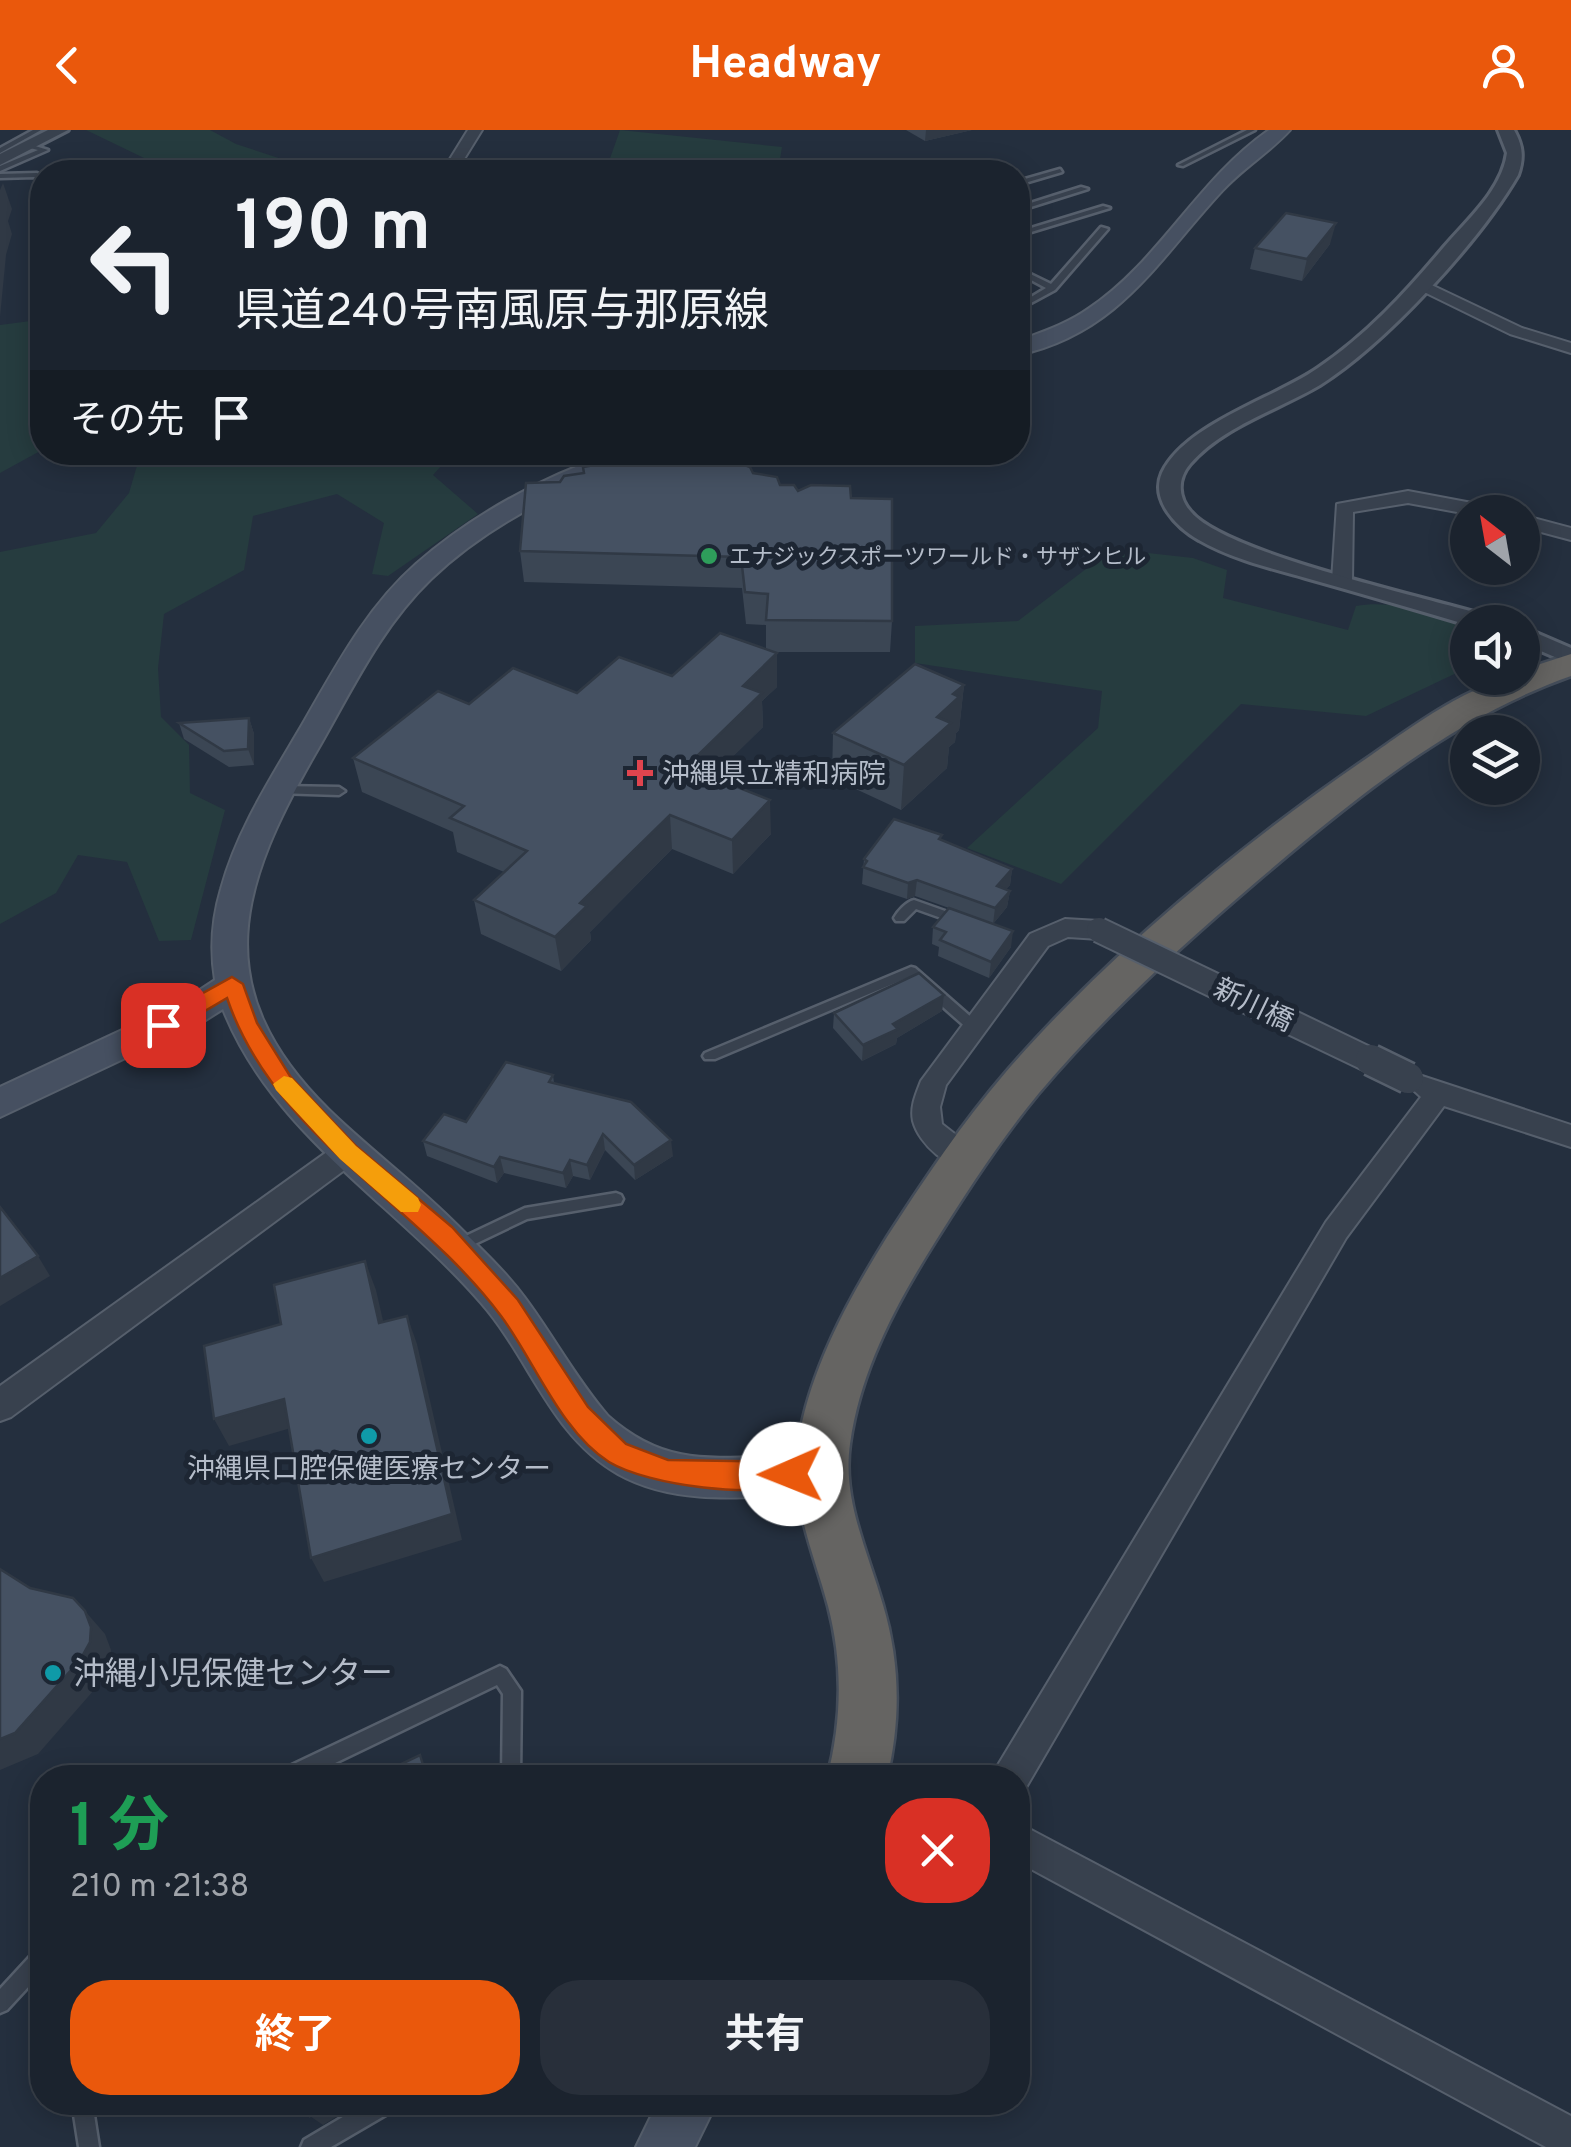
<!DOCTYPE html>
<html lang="ja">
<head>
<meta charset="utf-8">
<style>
  body { margin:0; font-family:Overpass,"Noto Sans JP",sans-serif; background:#282f3a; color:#f1f3f6; height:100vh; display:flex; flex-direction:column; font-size:38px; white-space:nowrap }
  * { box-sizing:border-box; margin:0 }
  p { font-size:32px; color:#a0a4aa }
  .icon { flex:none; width:55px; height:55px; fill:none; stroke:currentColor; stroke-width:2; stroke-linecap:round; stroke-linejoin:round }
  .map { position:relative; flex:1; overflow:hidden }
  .drawer { position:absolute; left:30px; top:1635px; width:1000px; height:350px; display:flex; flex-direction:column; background:#1b232e; border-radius:40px; box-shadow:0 5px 25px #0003,0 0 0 2px #39404a }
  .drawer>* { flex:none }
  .banner { position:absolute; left:30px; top:30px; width:1000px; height:305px; border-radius:40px; box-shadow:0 5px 25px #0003,0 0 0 2px #39404a; background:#1b232e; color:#f1f3f6; overflow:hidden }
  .needle { width:65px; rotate:329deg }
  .controls { position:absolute; left:1450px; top:365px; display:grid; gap:20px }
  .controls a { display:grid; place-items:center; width:90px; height:90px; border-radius:50%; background:#1b232e; box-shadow:0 5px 25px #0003,0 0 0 2px #39404a; font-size:50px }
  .pin { position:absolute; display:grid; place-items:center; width:85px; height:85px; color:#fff; margin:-42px; border-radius:20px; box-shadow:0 5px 15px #0006 }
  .me { position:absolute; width:110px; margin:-55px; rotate:269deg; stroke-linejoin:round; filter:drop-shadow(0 0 8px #0008) }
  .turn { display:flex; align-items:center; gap:35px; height:210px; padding:0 40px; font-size:45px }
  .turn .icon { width:130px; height:130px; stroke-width:2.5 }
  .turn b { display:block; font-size:70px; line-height:85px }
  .then { display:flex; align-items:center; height:95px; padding:0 40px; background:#0003; gap:20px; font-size:38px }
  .round { display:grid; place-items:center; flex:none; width:105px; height:105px; border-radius:40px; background:#282f3a }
  .summary { display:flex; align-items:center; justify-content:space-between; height:170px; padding:0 40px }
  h1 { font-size:60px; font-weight:700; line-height:75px; color:#1e9e55 }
  .button { display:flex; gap:20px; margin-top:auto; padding:20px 40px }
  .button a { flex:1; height:115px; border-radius:40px; background:#ea580c; color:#fff; font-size:40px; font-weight:700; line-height:115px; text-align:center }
  .button a+a { background:#282f3a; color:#f1f3f6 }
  header { display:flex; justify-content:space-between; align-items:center; height:130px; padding:0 40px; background:#ea580c; color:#fff; font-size:45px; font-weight:700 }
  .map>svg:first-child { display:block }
  .green { fill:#263c3f }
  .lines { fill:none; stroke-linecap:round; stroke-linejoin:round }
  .service-casing { stroke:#565f6c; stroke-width:5 }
  .minor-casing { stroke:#565f6c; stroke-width:4 }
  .tertiary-casing { stroke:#565f6c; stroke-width:6 }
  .secondary-casing { stroke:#565f6c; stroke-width:4 }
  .trunk-casing { stroke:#434c59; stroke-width:5 }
  .service { fill:#38414e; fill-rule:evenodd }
  .minor { fill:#38414e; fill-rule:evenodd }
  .tertiary { fill:#38414e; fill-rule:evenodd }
  .secondary { fill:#465061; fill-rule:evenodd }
  .trunk { fill:#656462; fill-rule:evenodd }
  .minor-bridge-far1-casing { stroke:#565f6c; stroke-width:28; stroke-linecap:butt }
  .minor-bridge-casing { stroke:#565f6c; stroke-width:35; stroke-linecap:butt }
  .minor-bridge-far1 { stroke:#38414e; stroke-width:24 }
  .minor-bridge { stroke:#38414e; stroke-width:30 }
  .wall { fill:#3b4654 }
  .shaded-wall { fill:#303945 }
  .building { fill:#455162; stroke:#303945; stroke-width:2.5 }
  .route { fill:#ea580c; stroke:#983908; stroke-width:2.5 }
  .slow { fill:#f59e0b }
  .leisure-dot { fill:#2e9e5b; stroke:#1d2633; stroke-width:4 }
  .health-dot { fill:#e0444e; stroke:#1d2633; stroke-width:4 }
  .culture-dot { fill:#0f9aa8; stroke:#1d2633; stroke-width:4 }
  .labels { text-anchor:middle; stroke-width:10; stroke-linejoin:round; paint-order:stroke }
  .far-poi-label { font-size:22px; fill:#b4bcc9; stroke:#1d2633; text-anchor:start }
  .poi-label { font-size:28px; fill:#b4bcc9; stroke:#1d2633; text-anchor:start }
  .street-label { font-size:28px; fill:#b4bcc9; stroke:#1d2633 }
  .near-poi-label { font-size:32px; fill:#b4bcc9; stroke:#1d2633; text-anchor:start }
</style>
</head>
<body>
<header><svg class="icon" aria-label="back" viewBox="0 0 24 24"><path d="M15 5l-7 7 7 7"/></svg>Headway<svg class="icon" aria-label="person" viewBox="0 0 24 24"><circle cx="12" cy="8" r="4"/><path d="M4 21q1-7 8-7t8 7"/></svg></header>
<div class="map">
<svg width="1571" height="2017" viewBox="0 0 1571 2017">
  <rect width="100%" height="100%" fill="#242f3e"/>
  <g class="green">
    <polygon points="86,0 210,0 236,14 300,35 313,31 352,42 173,42"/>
    <polygon points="620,0 782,17 778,42 618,42 607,37"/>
    <polygon points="42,177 42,320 0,343 0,195 38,190"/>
    <polygon points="141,322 453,323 433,345 478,384 388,446 372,444 384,393 337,364 253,386 244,440 164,484 158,538 161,587 189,615 190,663 225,680 191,810 159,811 127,732 78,725 56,763 0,794 0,422 96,403 129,363"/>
    <path d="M1112,419L1193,428L1227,440L1223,468L1348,500L1356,476C1391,469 1434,483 1467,497V538L1366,586L1241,574L1061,754L967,718L1098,598L1102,561L915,533V496L1018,491Z"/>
  </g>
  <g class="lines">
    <defs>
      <g id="service">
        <polygon points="33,0 41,0 0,23 0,18"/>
        <polygon points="1247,0 1255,0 1183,36 1178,35"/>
        <polygon points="32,15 48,20 0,41 0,36 38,20 30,18"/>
        <polygon points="1060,39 1062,42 1018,55 1018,51"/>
        <polygon points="37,43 42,47 42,52 35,47 0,48 0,44"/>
        <polygon points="1081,57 1088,59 1018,81 1018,77"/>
        <polygon points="1103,76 1110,78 1018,106 1018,102"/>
        <polygon points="1101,97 1108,99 1055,160 1018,180 1018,175 1046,158 1018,143 1018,138 1051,154"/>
        <polygon points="647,322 660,322 685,333 677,335"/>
        <polygon points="281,656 339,657 345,661 339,665 277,663 275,660"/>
        <path d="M914,770L962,787L964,790L958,794L916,779L904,791H896L894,788C898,781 906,772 914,770Z"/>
        <polygon points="911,837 915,838 979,894 980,897 979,900 969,900 909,847 715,929 705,929 703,926 705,923"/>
        <polygon points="616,1063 621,1065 623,1069 621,1073 527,1089 456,1123 451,1121 449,1117 451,1113 525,1078"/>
        <polygon points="500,1536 506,1539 521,1561 520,1648 502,1648 503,1564 497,1555 304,1648 274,1648 277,1642"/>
        <polygon points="42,1818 42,1842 7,1880 0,1883 0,1859 35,1821"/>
        <polygon points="72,1972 92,1972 99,2017 79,2017"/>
        <polygon points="368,1972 399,1972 396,1979 331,2017 301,2017 304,2010"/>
      </g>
      <g id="minor">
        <polygon points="468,0 482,0 456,42 442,42"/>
        <polygon points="1421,150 1522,198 1571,213 1571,223 1510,204 1416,158 1413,155"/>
        <polygon points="1408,361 1488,376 1497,382 1468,384 1408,373 1353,382 1352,451 1342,457 1335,455 1332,451 1337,374"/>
        <polygon points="1522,385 1571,398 1571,410 1522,397"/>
        <path d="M1065,789L1099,791L1111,800L1099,809L1068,807L1048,816L946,955L940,977L942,994L974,1019L978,1027L974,1035C950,1043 919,1014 913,991C910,977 916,964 921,951L1030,804Z"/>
        <polygon points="1422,946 1571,995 1571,1017 1444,976 1346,1108 1024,1661 1018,1664 1018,1648 993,1648 998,1635 1326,1092 1421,967 1409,956 1413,949"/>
        <polygon points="348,1011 358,1014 362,1022 358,1030 11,1287 0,1291 0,1256 338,1014"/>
        <polygon points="1018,1693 1571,1986 1571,2017 1546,2017 1018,1732"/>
      </g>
      <g id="tertiary">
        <polygon points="48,0 68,0 0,35 0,24"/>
        <path d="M1498,0H1514C1523,16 1524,28 1518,45C1479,112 1385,214 1320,255C1278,280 1223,296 1190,334C1177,349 1178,368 1191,382C1226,424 1430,468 1491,487L1495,492L1468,495C1414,479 1360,463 1306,448C1270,438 1232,429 1199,410C1177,398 1150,370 1162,343C1185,294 1275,268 1318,238C1367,205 1407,161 1444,117C1467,90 1502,60 1507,23Z"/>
        <polygon points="1522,497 1571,518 1571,534 1522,513"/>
      </g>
      <g id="secondary">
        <path d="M1269,0H1290C1270,22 1243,38 1222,61C1157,131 1119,203 1018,225V211C1042,202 1067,194 1088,179C1159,132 1198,49 1269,0Z"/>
        <path d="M615,322H652C637,338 585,351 563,362C515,384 469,413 431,449C381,497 352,560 318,619C240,754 204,857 329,980C370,1020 418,1055 458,1096C481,1119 506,1142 525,1168C554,1207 576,1249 608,1286C662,1334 706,1329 775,1326C796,1325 815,1322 836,1330L842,1344L836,1358L820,1364C754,1366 679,1378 618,1344C551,1306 530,1229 482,1174C397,1075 272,1004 223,879L204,891L0,987V957L180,873L215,850C210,819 212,789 221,759C237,700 271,648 302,595C335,538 366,478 416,434C473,384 543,347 615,322Z"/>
        <polygon points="658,1972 717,1972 695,2017 636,2017"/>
      </g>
      <path id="trunk" d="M1571,524V546C1452,588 1351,671 1256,752C1179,818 1104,886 1039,963C1000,1010 967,1061 935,1112C896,1174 860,1241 850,1314C842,1370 868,1422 883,1475C900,1532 901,1590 887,1648H827C842,1591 843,1533 828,1476C814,1423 789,1370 798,1314C809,1241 848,1170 887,1107C924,1050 962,993 1006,942C1106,826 1244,712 1370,626C1409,599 1476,548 1522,548V540Z"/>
    </defs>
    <use href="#service" class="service-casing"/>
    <use href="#minor" class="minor-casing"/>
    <use href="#tertiary" class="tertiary-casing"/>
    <use href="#secondary" class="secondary-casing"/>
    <use href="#trunk" class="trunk-casing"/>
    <use href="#service" class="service"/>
    <use href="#minor" class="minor"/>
    <use href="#tertiary" class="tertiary"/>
    <use href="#secondary" class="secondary"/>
    <use href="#trunk" class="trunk"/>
    <defs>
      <polyline id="minor-bridge-far1" points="1099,800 1376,933"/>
      <polyline id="minor-bridge" points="1371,930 1408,948"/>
    </defs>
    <use href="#minor-bridge-far1" class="minor-bridge-far1-casing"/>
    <use href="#minor-bridge" class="minor-bridge-casing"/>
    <use href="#minor-bridge-far1" class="minor-bridge-far1"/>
    <use href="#minor-bridge" class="minor-bridge"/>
  </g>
  <g class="wall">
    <polygon points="906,0 972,0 925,11"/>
    <polygon points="1330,114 1302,151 1250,139 1255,118"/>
    <polygon points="753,343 798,361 851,368 892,491 890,522 773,522 777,523 777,557 762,571 763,597 723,636 743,660 771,704 733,744 672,719 590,802 591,810 561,841 481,804 474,770 504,742 457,722 453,702 362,662 353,628 469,574 577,563 672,546 766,519 766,495 746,494 742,458 524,452 520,421"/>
    <polygon points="964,555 959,600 956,603 955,612 949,617 947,638 901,680 832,648 833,603"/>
    <polygon points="249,588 254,604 254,635 229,637 184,609 179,593"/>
    <polygon points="941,710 1012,739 1010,755 1006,759 1010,761 1007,777 993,794 1011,817 989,848 938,826 939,817 932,814 933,797 949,778 915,766 907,769 862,754 864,729"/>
    <polygon points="944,865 942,881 897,908 896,914 862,931 833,898 834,883"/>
    <polygon points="553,945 554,953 673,1026 635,1050 605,1020 590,1050 573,1046 566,1058 504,1043 497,1053 427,1026 423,1011 466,992"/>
  </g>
  <g class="shaded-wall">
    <polygon points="926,0 972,0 925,11"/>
    <polygon points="3,53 12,79 8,91 12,104 6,125 0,187 0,60"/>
    <polygon points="1336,93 1330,114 1302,151 1307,129"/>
    <polygon points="777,523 777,557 762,571 763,597 699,660 697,626 743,556"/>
    <polygon points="964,555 959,600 956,603 955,612 949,617 947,638 901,680 904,635 953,564"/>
    <polygon points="249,588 254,604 254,635 248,619"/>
    <polygon points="743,644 744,678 732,655"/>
    <polygon points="770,670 771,704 733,744 732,710"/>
    <polygon points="670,685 672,719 590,802 591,810 561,841 555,807 580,773"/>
    <polygon points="1012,739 1010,755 995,772 997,756"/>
    <polygon points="917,750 915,766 907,769 908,753"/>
    <polygon points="1010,761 1007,777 993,794 995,778"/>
    <polygon points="1013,801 1011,817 989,848 991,832"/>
    <polygon points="944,865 942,881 897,908 896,914 862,931 863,915 893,894"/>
    <polygon points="603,1004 605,1020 590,1050 587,1035"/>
    <polygon points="671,1010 673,1026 635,1050 634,1035"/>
    <polygon points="500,1027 504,1043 497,1053 494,1037"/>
    <polygon points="570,1030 573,1046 566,1058 563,1043"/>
    <polygon points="38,1126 50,1146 0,1176 0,1148"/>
    <polygon points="365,1131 376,1160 390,1221 379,1193"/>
    <polygon points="407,1186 417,1214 462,1410 324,1452 311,1428"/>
    <polygon points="284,1269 298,1296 229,1316 214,1289"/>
    <polygon points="85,1481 105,1504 111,1520 110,1535 101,1552 38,1624 0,1640 0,1609"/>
    <polygon points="153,1972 186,1972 169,1982 152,1973"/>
    <polygon points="334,1972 360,1972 323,1995 310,1986"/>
  </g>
  <g class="building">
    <polygon points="1286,83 1336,93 1307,129 1255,118"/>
    <polygon points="609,327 726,328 750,337 753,343 777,347 780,355 794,355 798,361 811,355 850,356 851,368 892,369 892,491 766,490 768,464 745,462 741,427 520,421 526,353 560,352 564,346 584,343 583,337 607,333"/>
    <polygon points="720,503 777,523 743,556 762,563 697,626 743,644 732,655 770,670 732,710 670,685 580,773 587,776 555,807 474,770 527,721 450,688 464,676 353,628 438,561 469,574 513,538 577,563 619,527 672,546"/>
    <polygon points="915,534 964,555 953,564 959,567 937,587 951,593 904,635 833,603"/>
    <polygon points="249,588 248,619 224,621 179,593"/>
    <polygon points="894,689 942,705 939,709 1012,739 997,756 1010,761 995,778 917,750 908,753 863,737 867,731 864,729"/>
    <polygon points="949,778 1013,801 991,832 940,810 946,802 933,797"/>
    <polygon points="919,843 944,865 893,894 898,899 863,915 834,883"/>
    <polygon points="506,932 553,945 549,952 631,972 671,1010 634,1035 603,1004 587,1035 570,1030 563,1043 500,1027 494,1037 423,1011 444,984 466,992"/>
    <polygon points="0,1077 38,1126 0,1148"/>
    <polygon points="365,1131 379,1193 407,1186 452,1384 311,1428 284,1269 214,1289 204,1216 281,1194 274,1155"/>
    <polygon points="0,1439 30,1458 73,1468 85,1481 91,1497 90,1512 80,1530 15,1603 0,1609"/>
    <polygon points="420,1625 427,1648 372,1648"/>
    <polygon points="331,1640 333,1648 314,1648"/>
    <polygon points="306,1972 334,1972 310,1986"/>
  </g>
  <path class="route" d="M232,847L243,854L257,893L290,946L356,1016L452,1097L518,1170L588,1277L626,1314L668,1330L791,1332L801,1336L805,1344L801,1353C757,1369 649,1356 609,1332C561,1302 534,1230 501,1186C417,1073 274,1007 227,868L171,901H156L153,895L156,889Z"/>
  <polygon class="slow" points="284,946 292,948 356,1016 418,1068 421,1075 418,1082 401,1082 340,1029 276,960 273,954"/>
  <circle class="leisure-dot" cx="709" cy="426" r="10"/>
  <path class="health-dot" d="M635 628h10v10h10v10h-10v10h-10v-10h-10v-10h10z"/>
  <g class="culture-dot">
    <circle cx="369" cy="1306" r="10"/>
    <circle cx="53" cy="1543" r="10"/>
  </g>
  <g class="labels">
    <g class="far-poi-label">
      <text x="729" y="434">エナジックスポーツワールド・サザンヒル</text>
    </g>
    <g class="poi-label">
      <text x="662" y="653">沖縄県立精和病院</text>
      <text x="369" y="1348" text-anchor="middle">沖縄県口腔保健医療センター</text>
    </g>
    <g class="street-label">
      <text transform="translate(1254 874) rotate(26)" y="10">新川橋</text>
    </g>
    <g class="near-poi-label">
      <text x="73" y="1554">沖縄小児保健センター</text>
    </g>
  </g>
</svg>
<div class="controls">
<a><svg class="needle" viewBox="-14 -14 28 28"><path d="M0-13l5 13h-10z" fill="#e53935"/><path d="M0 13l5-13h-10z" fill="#a0a4aa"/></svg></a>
<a><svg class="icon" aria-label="sound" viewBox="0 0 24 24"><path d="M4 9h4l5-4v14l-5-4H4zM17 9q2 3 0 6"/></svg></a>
<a><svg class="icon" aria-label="layers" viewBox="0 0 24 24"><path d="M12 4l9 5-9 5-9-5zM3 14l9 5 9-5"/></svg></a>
</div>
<div class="pin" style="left:163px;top:895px;background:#d93025"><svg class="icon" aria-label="arrive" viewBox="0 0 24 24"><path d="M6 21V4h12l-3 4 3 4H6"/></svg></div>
<svg class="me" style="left:791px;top:1344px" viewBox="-20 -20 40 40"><circle r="19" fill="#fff"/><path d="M0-13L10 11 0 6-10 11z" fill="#ea580c"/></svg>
<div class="banner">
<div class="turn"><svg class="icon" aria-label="left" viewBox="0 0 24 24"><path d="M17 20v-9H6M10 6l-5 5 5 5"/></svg><div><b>190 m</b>県道240号南風原与那原線</div></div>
<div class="then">その先<svg class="icon" aria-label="arrive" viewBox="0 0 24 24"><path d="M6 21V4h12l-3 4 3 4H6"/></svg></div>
</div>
<section class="drawer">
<div class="summary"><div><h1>1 分</h1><p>210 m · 21:38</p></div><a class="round" style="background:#d93025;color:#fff"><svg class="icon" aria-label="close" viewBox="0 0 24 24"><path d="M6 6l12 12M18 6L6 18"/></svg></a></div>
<div class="button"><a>終了</a><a>共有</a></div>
</section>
</div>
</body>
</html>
